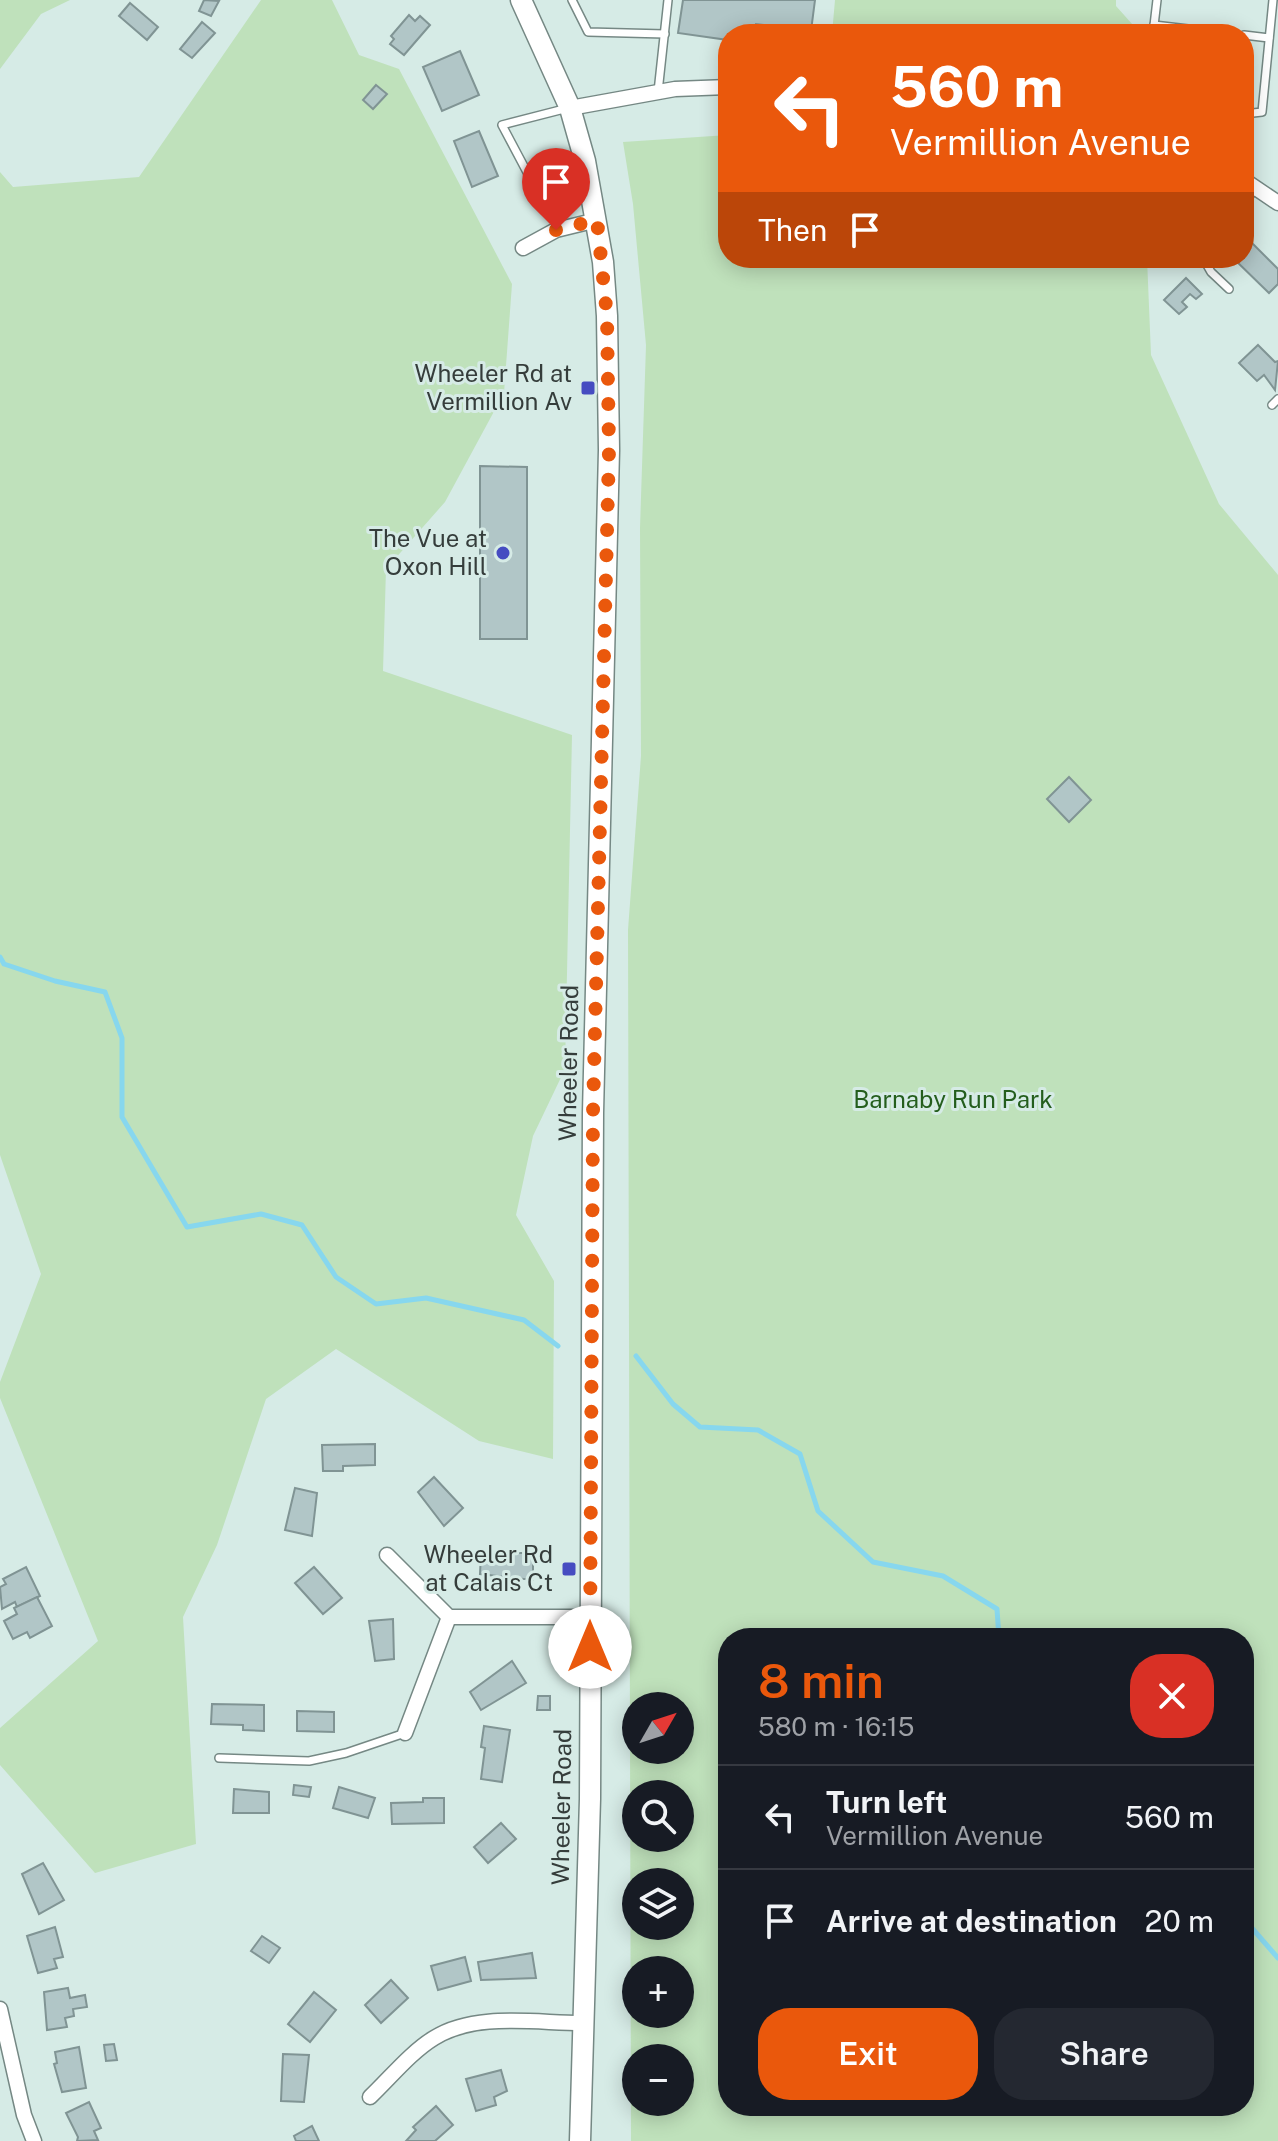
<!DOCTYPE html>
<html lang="en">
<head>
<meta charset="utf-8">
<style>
  body { margin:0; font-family:"Public Sans",sans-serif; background:#242831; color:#f1f3f6; height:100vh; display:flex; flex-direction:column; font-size:30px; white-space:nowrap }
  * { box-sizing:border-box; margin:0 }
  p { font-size:26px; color:#9ea1a6 }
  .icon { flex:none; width:44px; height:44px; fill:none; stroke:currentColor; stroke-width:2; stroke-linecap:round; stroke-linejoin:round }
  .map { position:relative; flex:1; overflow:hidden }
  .panel { position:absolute; left:718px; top:1628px; width:536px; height:488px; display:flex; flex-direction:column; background:#171b24; border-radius:32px; box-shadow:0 4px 20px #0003 }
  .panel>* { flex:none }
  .hud { position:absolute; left:718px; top:24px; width:536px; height:244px; border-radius:32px; box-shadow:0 4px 20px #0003; background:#ea580c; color:#fff; overflow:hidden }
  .needle { width:52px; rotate:51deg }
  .buttons { position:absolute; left:622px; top:1692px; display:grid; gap:16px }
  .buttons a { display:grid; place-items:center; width:72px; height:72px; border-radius:50%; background:#171b24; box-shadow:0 4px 20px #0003; font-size:40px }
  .pin { position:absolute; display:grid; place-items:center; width:68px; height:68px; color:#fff; margin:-82px -34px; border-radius:50% 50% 50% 0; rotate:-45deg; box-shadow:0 0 8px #0007 }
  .pin .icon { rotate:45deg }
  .me { position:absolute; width:88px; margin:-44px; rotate:0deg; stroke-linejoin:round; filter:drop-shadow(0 0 6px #0008) }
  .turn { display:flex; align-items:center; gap:28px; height:168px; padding:0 40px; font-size:36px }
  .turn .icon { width:104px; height:104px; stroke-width:2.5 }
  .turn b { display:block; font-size:56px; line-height:68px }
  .then { display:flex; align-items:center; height:76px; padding:0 40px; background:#0003; gap:16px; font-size:30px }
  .round { display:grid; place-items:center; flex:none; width:84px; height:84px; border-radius:32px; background:#242831 }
  .summary { display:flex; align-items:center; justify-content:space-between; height:136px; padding:0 40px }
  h1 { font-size:48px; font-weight:600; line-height:60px; color:#ea580c }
  .action { display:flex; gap:16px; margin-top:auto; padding:16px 40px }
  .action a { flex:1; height:92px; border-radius:32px; background:#ea580c; color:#fff; font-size:32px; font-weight:600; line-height:92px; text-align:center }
  .action a+a { background:#242831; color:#f1f3f6 }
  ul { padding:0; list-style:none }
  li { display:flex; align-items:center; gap:24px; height:104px; padding:0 40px; border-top:2px solid #363941 }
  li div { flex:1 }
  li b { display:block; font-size:30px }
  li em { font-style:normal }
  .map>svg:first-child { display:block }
  .green { fill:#bfe1bb; fill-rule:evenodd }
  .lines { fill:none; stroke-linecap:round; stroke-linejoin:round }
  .stream { stroke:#87d7ee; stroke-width:5 }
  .building { fill:#b1c6c7; stroke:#809494; stroke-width:2 }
  .service-casing { stroke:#758884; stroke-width:10 }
  .minor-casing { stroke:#758884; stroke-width:17 }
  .secondary-casing { stroke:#758884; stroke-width:23 }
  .service { stroke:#fff; stroke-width:7 }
  .minor { stroke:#fff; stroke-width:14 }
  .secondary { stroke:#fff; stroke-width:20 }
  .route { stroke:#ea580c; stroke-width:14; stroke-dasharray:0 25.2 }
  .poi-dot { fill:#464cc1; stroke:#d6ebe6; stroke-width:3 }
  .labels { text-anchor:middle; stroke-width:6; stroke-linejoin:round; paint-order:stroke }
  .poi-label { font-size:24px; fill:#353d3b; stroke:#d6ebe6; text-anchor:end }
  .street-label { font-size:24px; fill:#353d3b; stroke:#d6ebe6 }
  .park-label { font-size:24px; fill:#245e1d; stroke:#d6ebe6 }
</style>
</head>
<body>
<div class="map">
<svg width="1278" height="2141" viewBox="0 0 1278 2141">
  <rect width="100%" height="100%" fill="#d6ebe6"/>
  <g class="green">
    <polygon points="0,0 70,0 41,14 0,69"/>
    <polygon points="261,0 332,0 359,55 399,69 512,284 504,393 445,502 386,569 383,671 572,735 565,1069 533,1136 516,1215 554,1281 553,1459 479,1441 336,1349 266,1399 217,1545 183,1617 196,1844 95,1873 0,1765 0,1728 98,1641 0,1398 0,1382 41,1274 0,1155 0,172 13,187 139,177"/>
    <polygon points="835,0 1116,0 1116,6 1141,34 832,34"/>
    <path d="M728,135V258H1147L1151,355L1219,504L1278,575V2141H631L628,930L641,756L640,528L646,345L633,204L623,142ZM728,1638H1244V2106H728ZM636,1706H680V1750H636ZM636,1794H680V1838H636ZM636,1882H680V1926H636ZM636,1970H680V2014H636ZM636,2058H680V2102H636Z"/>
  </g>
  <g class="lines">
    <g class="stream">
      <polyline points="0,957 4,964 55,981 105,992 122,1038 122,1117 187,1227 261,1214 302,1225 336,1277 376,1304 426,1298 524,1320 558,1346"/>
      <polyline points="636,1356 673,1404 700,1427 758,1430 800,1454 818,1511 873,1562 943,1576 997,1609 999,1638"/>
      <polyline points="1244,1919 1278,1958"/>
    </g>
  </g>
  <g class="building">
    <polygon points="204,0 219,1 211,16 199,11"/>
    <polygon points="683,0 815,0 811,31 756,24 755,34 728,34 728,40 678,33"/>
    <polygon points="130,3 158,27 147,40 119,16"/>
    <polygon points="409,15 415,21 420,16 430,25 404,55 390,44 394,39 391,36"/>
    <polygon points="202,22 215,33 192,58 180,49"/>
    <polygon points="460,51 479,95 442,111 423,67"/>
    <polygon points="376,85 387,94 373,109 363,100"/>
    <polygon points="479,131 498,176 472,187 454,141"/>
    <polygon points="1249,240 1278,269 1278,284 1269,293 1233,258 1244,258 1244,246"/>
    <polygon points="1186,278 1202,294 1196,299 1190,294 1182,302 1187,307 1179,314 1164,300"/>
    <polygon points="1258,345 1275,362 1278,361 1275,390 1264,375 1257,381 1239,363"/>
    <polygon points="480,466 527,467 527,639 480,639"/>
    <polygon points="1069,777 1091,800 1069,822 1047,799"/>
    <polygon points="375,1444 375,1465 343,1466 343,1471 323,1471 322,1445"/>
    <polygon points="434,1477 463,1508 444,1526 418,1492"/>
    <polygon points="295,1488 317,1493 312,1536 285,1530"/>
    <polygon points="481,1553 533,1553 533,1580 480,1574"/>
    <polygon points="26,1567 40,1596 17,1607 15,1602 2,1609 0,1587 6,1584 3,1579"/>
    <polygon points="314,1567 342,1598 323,1614 295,1583"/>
    <polygon points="37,1597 52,1626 30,1638 27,1632 13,1639 4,1621 17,1614 14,1608"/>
    <polygon points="393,1619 394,1659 375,1661 369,1621"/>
    <polygon points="512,1661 526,1683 481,1710 470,1692"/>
    <polygon points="538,1696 550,1696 550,1710 537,1710"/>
    <polygon points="212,1704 264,1705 264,1731 243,1730 243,1725 211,1724"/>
    <polygon points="297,1711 334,1712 334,1732 297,1731"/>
    <polygon points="484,1726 510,1730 502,1782 481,1779 485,1748 481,1747"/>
    <polygon points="294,1785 311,1787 309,1797 293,1795"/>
    <polygon points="339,1787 375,1798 368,1818 333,1808"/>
    <polygon points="234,1789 269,1792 269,1813 233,1813"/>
    <polygon points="423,1798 444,1798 444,1823 392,1824 391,1803 423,1802"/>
    <polygon points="501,1823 516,1839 488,1863 474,1847"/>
    <polygon points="43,1863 64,1900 39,1914 22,1874"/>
    <polygon points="55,1927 63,1957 54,1959 57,1968 38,1973 27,1936"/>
    <polygon points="262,1936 280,1948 269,1963 251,1951"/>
    <polygon points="532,1953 536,1978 481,1980 478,1962"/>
    <polygon points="465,1957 471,1981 438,1990 431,1966"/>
    <polygon points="391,1980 408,1998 381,2023 365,2005"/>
    <polygon points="68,1988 70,1998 85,1995 87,2007 73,2009 74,2016 65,2018 67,2027 47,2030 44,1992"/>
    <polygon points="314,1992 336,2010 310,2042 288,2024"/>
    <polygon points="114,2044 117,2060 106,2061 104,2045"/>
    <polygon points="79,2047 86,2088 62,2092 54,2064 57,2063 55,2052"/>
    <polygon points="283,2054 309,2055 304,2102 281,2101"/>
    <polygon points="501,2070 507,2091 494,2097 496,2105 476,2111 466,2079"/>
    <polygon points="89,2102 101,2128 94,2131 98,2140 77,2141 78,2137 66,2113"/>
    <polygon points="436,2106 453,2125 435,2141 406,2141 416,2130 413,2127"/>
    <polygon points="312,2126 319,2141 296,2141 294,2136"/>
  </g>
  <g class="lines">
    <defs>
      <g id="service">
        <polyline points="572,0 588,32 665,34"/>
        <polyline points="1154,25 1231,34"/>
        <polyline points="1153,34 1157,0"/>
        <polyline points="1244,35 1269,38"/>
        <polyline points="658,92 668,0"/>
        <polyline points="568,108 502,125 528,174 583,169"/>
        <polyline points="1244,114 1262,112 1273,0"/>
        <polyline points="1244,201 1256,189"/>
        <polyline points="1203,258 1211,272 1229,289"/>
        <polyline points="1272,405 1278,399"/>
        <polyline points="219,1758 309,1761 346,1753 405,1733"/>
      </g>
      <g id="minor">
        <polyline points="570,108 675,89 728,87"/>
        <polyline points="1244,180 1278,203"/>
        <polyline points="523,248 556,230 597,220"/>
        <polyline points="387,1555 449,1617 590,1617"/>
        <polyline points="405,1733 449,1617"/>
        <polyline points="0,2009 24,2115 34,2141"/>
        <path d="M370,2097C390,2078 411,2052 434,2038C475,2012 536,2023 581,2023"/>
      </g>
      <polyline id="secondary" points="521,0 570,108 585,161 603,262 607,316 609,450 593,1113 590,1799 580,2141"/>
    </defs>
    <use href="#service" class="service-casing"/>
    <use href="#minor" class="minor-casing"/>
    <use href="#secondary" class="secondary-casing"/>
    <use href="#service" class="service"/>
    <use href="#minor" class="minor"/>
    <use href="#secondary" class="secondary"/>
  </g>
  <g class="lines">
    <polyline class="route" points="556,230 597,220 607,316 609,450 593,1113 590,1647"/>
  </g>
  <g class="poi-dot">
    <rect x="580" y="380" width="16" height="16" rx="4"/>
    <circle cx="503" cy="553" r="8"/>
    <rect x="561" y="1561" width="16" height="16" rx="4"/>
  </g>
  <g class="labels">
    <g class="poi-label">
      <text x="572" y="382">Wheeler Rd at<tspan x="572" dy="28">Vermillion Av</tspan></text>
      <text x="487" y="547">The Vue at<tspan x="487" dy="28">Oxon Hill</tspan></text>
      <text x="553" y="1563">Wheeler Rd<tspan x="553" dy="28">at Calais Ct</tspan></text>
    </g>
    <g class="street-label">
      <text transform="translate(569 1063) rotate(-89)" y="8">Wheeler Road</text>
      <text transform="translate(562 1807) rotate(-89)" y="8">Wheeler Road</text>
    </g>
    <g class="park-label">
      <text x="953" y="1108">Barnaby Run Park</text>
    </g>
  </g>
</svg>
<div class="buttons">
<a><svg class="needle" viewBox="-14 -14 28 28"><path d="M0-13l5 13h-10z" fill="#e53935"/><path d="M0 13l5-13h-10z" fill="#9ea1a6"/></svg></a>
<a><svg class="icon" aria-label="search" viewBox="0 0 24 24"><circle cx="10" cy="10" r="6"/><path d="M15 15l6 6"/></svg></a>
<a><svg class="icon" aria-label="layers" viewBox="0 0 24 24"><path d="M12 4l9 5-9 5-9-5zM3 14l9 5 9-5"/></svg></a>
<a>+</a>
<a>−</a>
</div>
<div class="pin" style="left:556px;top:230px;background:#d93025"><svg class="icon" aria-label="arrive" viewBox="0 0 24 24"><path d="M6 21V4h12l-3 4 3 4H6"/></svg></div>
<svg class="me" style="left:590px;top:1647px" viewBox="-20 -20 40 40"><circle r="19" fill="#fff"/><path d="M0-13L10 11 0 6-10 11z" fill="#ea580c"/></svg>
<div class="hud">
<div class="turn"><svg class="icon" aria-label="left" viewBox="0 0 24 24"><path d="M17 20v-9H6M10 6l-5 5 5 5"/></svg><div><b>560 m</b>Vermillion Avenue</div></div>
<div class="then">Then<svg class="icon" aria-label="arrive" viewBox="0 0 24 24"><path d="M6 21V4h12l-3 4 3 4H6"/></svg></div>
</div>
<section class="panel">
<div class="summary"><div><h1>8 min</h1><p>580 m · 16:15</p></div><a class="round" style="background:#d93025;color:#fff"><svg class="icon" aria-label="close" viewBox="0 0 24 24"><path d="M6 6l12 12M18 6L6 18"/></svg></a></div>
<ul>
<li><svg class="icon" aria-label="left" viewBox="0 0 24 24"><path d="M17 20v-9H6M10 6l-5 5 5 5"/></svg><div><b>Turn left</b><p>Vermillion Avenue</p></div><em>560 m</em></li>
<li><svg class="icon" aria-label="arrive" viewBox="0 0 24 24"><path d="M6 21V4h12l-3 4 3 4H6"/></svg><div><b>Arrive at destination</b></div><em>20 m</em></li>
</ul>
<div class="action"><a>Exit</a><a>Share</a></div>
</section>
</div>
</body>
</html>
